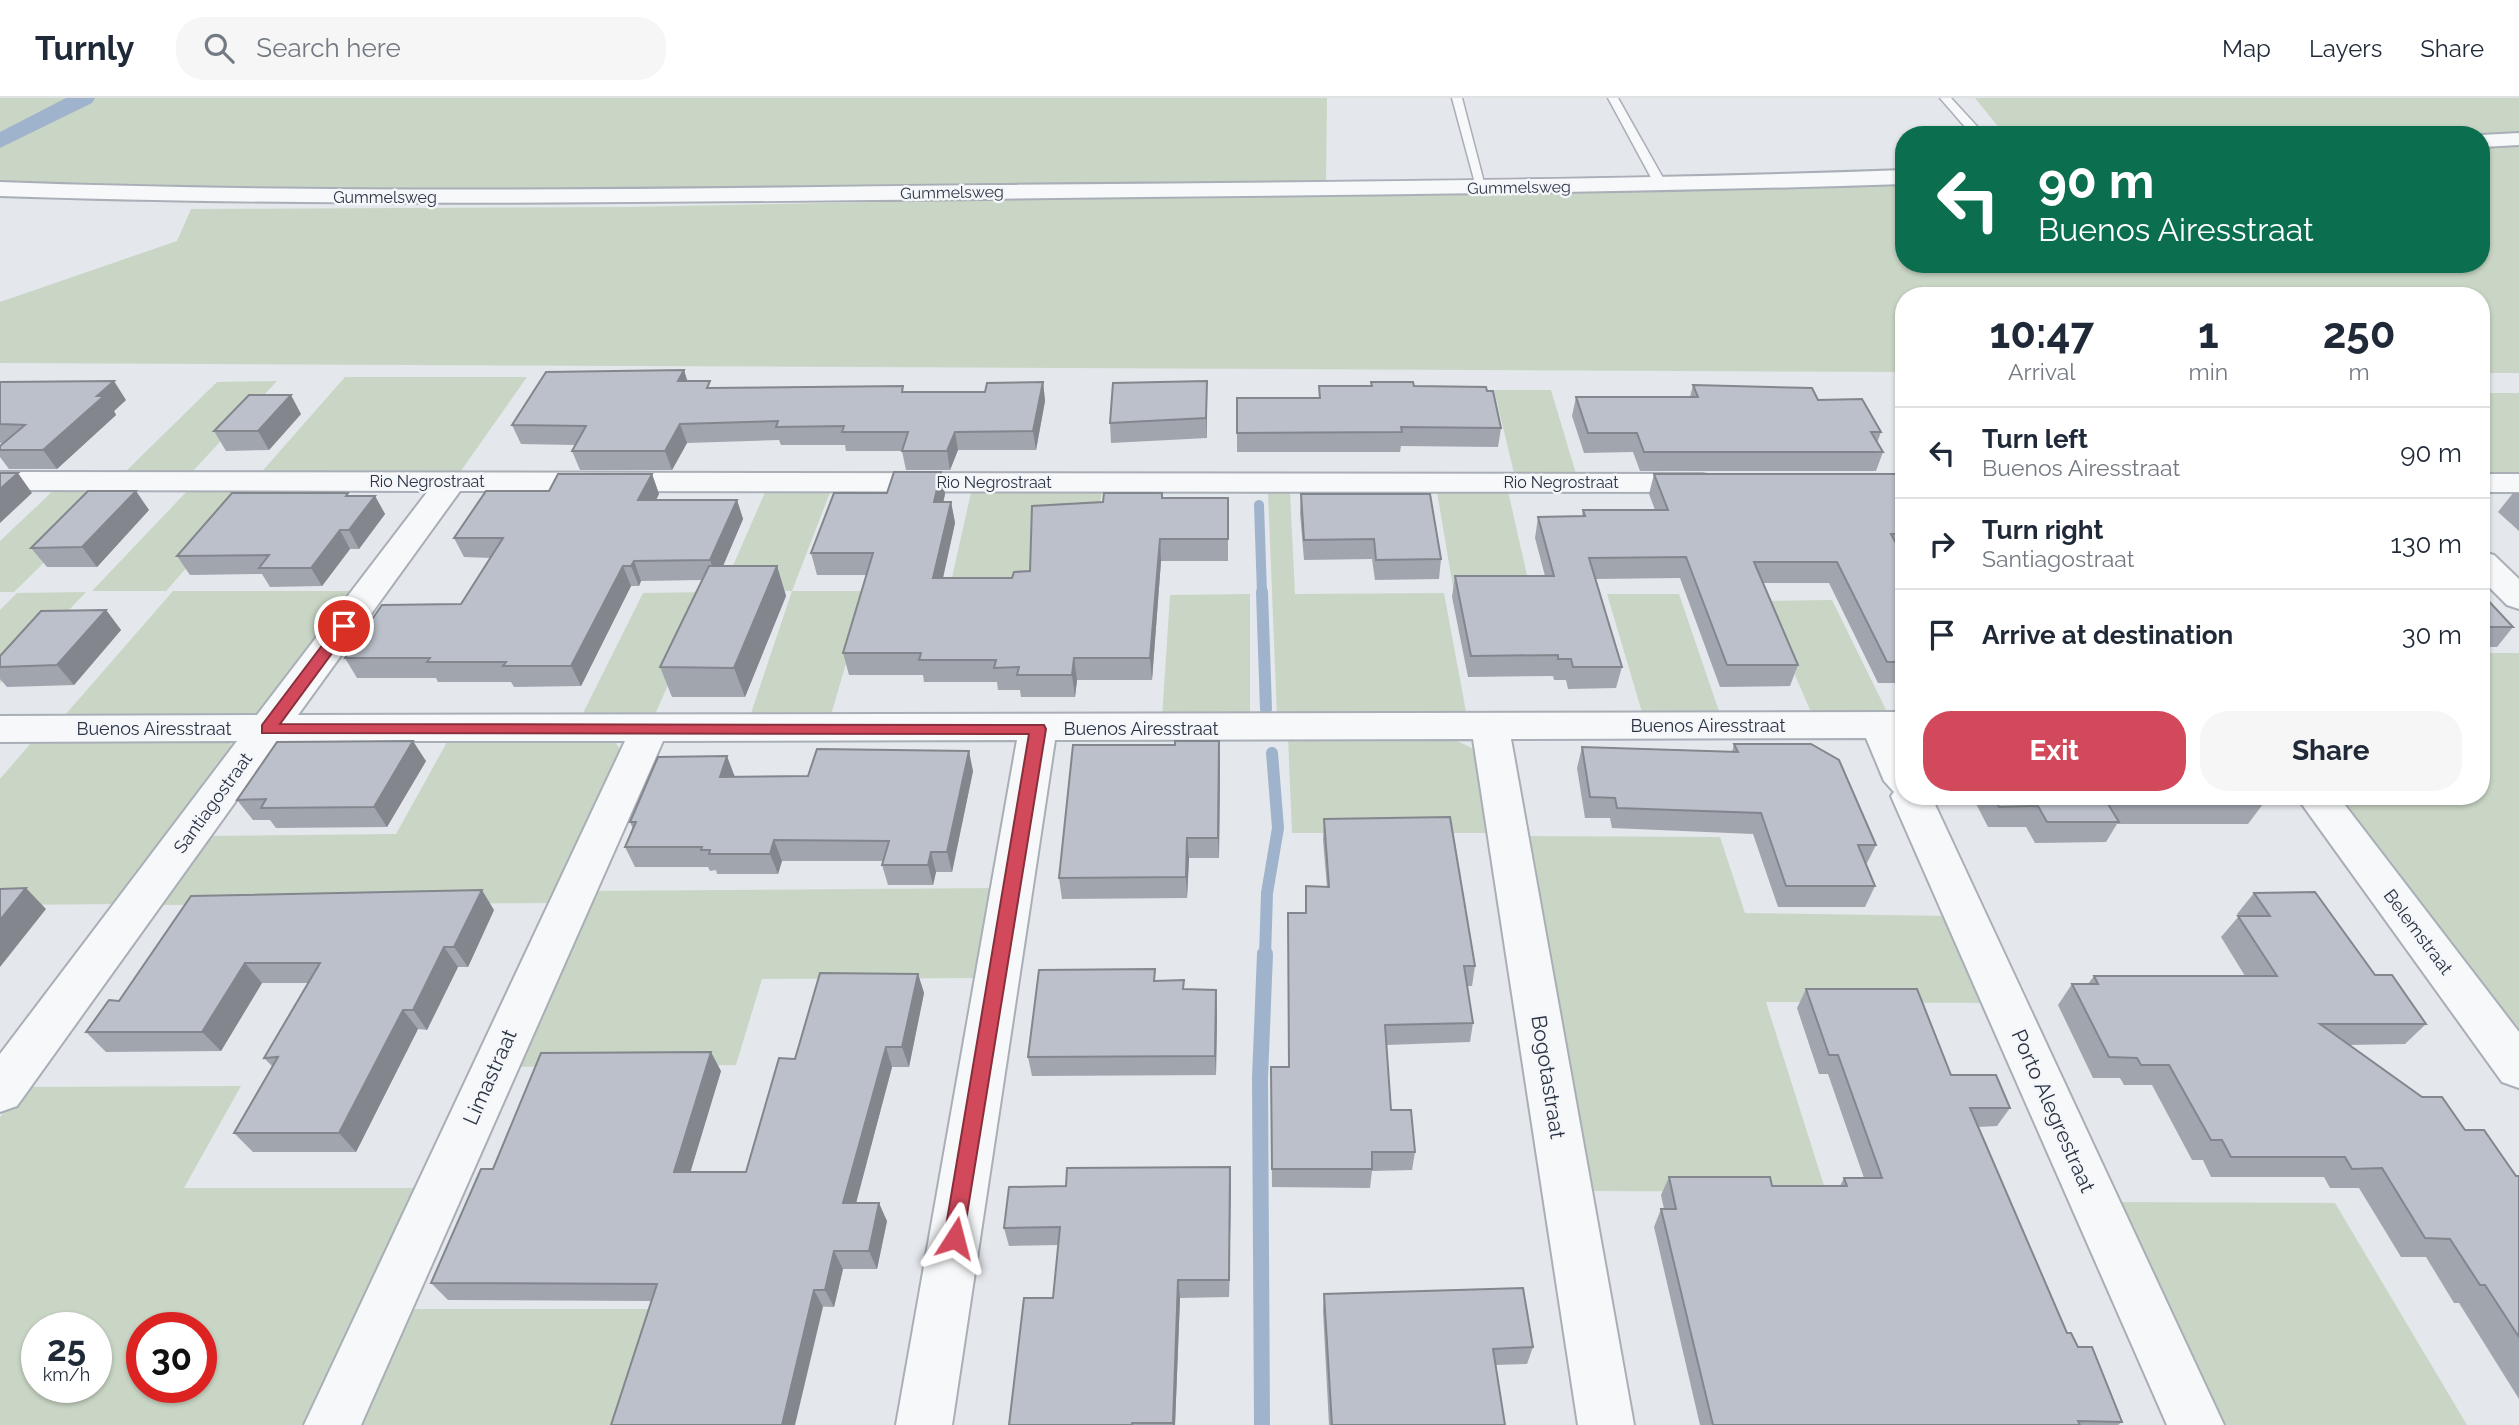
<!DOCTYPE html>
<html lang="en">
<head>
<meta charset="utf-8">
<style>
  body { margin:0; font-family:Raleway,sans-serif; background:#f6f6f7; color:#1f2937; height:100vh; display:flex; flex-direction:column; font-size:26px; white-space:nowrap }
  * { box-sizing:border-box; margin:0 }
  p { font-size:23px; color:#747a83 }
  .icon { flex:none; width:38px; height:38px; fill:none; stroke:currentColor; stroke-width:2; stroke-linecap:round; stroke-linejoin:round }
  .map { position:relative; flex:1; overflow:hidden }
  .panel { position:absolute; left:1895px; top:189px; width:595px; height:518px; display:flex; flex-direction:column; background:#fff; border-radius:28px; box-shadow:0 2px 5px #0004 }
  .panel>* { flex:none }
  .guide { position:absolute; left:1895px; top:28px; width:595px; height:147px; border-radius:28px; box-shadow:0 2px 5px #0004; background:#0b6e4f; color:#fff; overflow:hidden }
  .speed { position:absolute; left:21px; top:1214px; display:flex; gap:14px; font-size:35px; font-weight:700; text-align:center }
  .speed>* { display:grid; place-content:center; width:91px; height:91px; border-radius:50%; background:#fff; box-shadow:0 2px 5px #0004; line-height:1 }
  .speed small { font-size:18px; font-weight:400 }
  .speed .limit { border:10px solid #d22; background:#fff; color:#111 }
  .pin { position:absolute; display:grid; place-items:center; width:60px; height:60px; color:#fff; margin:-30px; border:4px solid #fff; border-radius:50%; box-shadow:0 2px 7px #0007 }
  .me { position:absolute; width:77px; margin:-38px; rotate:9deg; stroke-linejoin:round; filter:drop-shadow(0 0 5px #0008) }
  .turn { display:flex; align-items:center; gap:24px; height:147px; padding:0 28px; font-size:32px }
  .turn .icon { width:91px; height:91px; stroke-width:2.5 }
  .turn b { display:block; font-size:49px; line-height:60px }
  .eta { display:flex; justify-content:space-evenly; align-items:center; height:119px; text-align:center }
  .eta b { font-size:42px; font-weight:700; line-height:49px }
  .action { display:flex; gap:14px; margin-top:auto; padding:14px 28px }
  .action a { flex:1; height:80px; border-radius:28px; background:#d1495b; color:#fff; font-size:28px; font-weight:700; line-height:80px; text-align:center }
  .action a+a { background:#f6f6f7; color:#1f2937 }
  ul { padding:0; list-style:none }
  li { display:flex; align-items:center; gap:21px; height:91px; padding:0 28px; border-top:2px solid #e0e1e3 }
  li div { flex:1 }
  li b { display:block; font-size:26px }
  li em { font-style:normal }
  header { display:flex; align-items:center; gap:42px; box-sizing:border-box; height:98px; padding:0 35px; background:#fff; border-bottom:2px solid #e0e1e3 }
  header strong { font-size:33px }
  nav { display:flex; gap:38px; margin-inline-start:auto; font-size:24px }
  .search { width:490px; height:63px; background:#f6f6f7; display:flex; align-items:center; gap:18px; box-sizing:border-box; padding:0 24px; border-radius:28px; color:#747a83; font-size:26px }
  .map>svg:first-child { display:block }
  .green { fill:#c9d6c5; fill-rule:evenodd }
  .lines { fill:none; stroke-linecap:round; stroke-linejoin:round }
  .stream-far2 { stroke:#9fb4cc; stroke-width:10 }
  .stream-far1 { stroke:#9fb4cc; stroke-width:12 }
  .stream { stroke:#9fb4cc; stroke-width:16 }
  .canal { fill:#9fb4cc; fill-rule:evenodd }
  .service-casing { stroke:#a9aeb7; stroke-width:3 }
  .minor-casing { stroke:#a9aeb7; stroke-width:4 }
  .service { fill:#f7f8fa; fill-rule:evenodd }
  .minor { fill:#f7f8fa; fill-rule:evenodd }
  .wall { fill:#a1a5ae }
  .shaded-wall { fill:#83868d }
  .building { fill:#bbc0ca; stroke:#83868d; stroke-width:2 }
  .route { fill:#d1495b; stroke:#882f3b; stroke-width:2 }
  .labels { text-anchor:middle; stroke-width:5; stroke-linejoin:round; paint-order:stroke }
  .far-street-label { font-size:16px; fill:#2b3445; stroke:#f4f6f9 }
  .street-label { font-size:18px; fill:#2b3445; stroke:#f4f6f9 }
  .near-street-label { font-size:21px; fill:#2b3445; stroke:#f4f6f9 }
</style>
</head>
<body>
<header>
<strong>Turnly</strong>
<div class="search"><svg class="icon" aria-label="search" viewBox="0 0 24 24"><circle cx="10" cy="10" r="6"/><path d="M15 15l6 6"/></svg>Search here</div>
<nav><a>Map</a><a>Layers</a><a>Share</a></nav>
</header>
<div class="map">
<svg width="2519" height="1327" viewBox="0 0 2519 1327">
  <rect width="100%" height="100%" fill="#e4e7ec"/>
  <g class="green">
    <path d="M0,0H1327L1326,82C884,95 442,113 0,96Z"/>
    <polygon points="1975,0 2519,0 2519,37 2005,37"/>
    <polygon points="2519,45 2519,275 2482,275 2482,198 1904,198 1904,274 0,265 0,204 177,143 191,111 627,109 1904,84 1904,166 2482,166 2482,48"/>
    <polygon points="345,279 527,279 458,377 258,378"/>
    <polygon points="277,283 191,375 124,375 217,284"/>
    <polygon points="1494,292 1551,292 1577,379 1515,379"/>
    <rect x="2482" y="295" width="37" height="84"/>
    <polygon points="56,390 120,390 14,494 0,494 0,443"/>
    <polygon points="190,390 257,390 166,493 92,493"/>
    <polygon points="972,390 1102,390 1091,492 949,493"/>
    <polygon points="766,392 831,392 792,493 867,493 831,617 750,618 792,493 722,493"/>
    <polygon points="1508,393 1531,495 1454,495 1437,394"/>
    <polygon points="1268,394 1290,394 1295,496 1444,495 1467,619 1277,619"/>
    <polygon points="173,493 357,493 266,615 244,624 59,624"/>
    <polygon points="86,494 0,585 0,512 17,495"/>
    <polygon points="709,494 653,621 580,621 643,495"/>
    <polygon points="1250,496 1250,620 1162,620 1170,497"/>
    <polygon points="1607,496 1679,496 1722,622 1644,621"/>
    <polygon points="1832,502 1890,620 1814,621 1763,503"/>
    <polygon points="2482,555 2519,555 2519,943 2332,698 2482,698"/>
    <polygon points="602,636 615,644 622,654 559,805 156,807 206,738 396,736 451,637"/>
    <polygon points="37,638 225,638 235,652 125,806 0,807 0,681"/>
    <polygon points="1288,638 1451,640 1478,653 1497,735 1292,735"/>
    <polygon points="1521,738 1720,739 1745,815 1951,818 1991,905 1766,904 1826,1094 1588,1093"/>
    <polygon points="999,790 983,880 762,881 736,967 511,969 587,793"/>
    <path d="M241,988L184,1090H420L314,1327H0V1019L22,989ZM37,1230H96V1290H37ZM142,1230H201V1290H142Z"/>
    <polygon points="2108,1104 2335,1105 2467,1327 2212,1327"/>
    <polygon points="400,1211 649,1211 613,1327 348,1327"/>
  </g>
  <g class="lines">
    <polyline class="stream-far2" points="1259,407 1262,495"/>
    <g class="stream-far1">
      <polyline points="1262,494 1266,611"/>
      <polyline points="1265,858 1267,795 1278,730 1272,655"/>
    </g>
    <polyline class="stream" points="1262,1327 1260,980 1265,856"/>
    <polygon class="canal" points="66,0 95,0 92,5 0,50 0,34"/>
    <defs>
      <g id="service">
        <polygon points="1452,0 1462,0 1486,92 1476,89"/>
        <polygon points="1608,0 1618,0 1667,87 1665,90 1655,87"/>
        <polygon points="1940,0 1951,0 1985,37 1972,37"/>
      </g>
      <g id="minor">
        <polygon points="2519,35 2519,47 2482,49 2481,37"/>
        <path d="M1904,72V86C1598,96 1292,97 986,101C657,104 329,109 0,98V84C329,96 657,91 986,87C1292,84 1598,83 1904,72Z"/>
        <polygon points="0,374 1702,376 1713,378 1717,385 1713,392 1702,394 460,393 298,617 1904,614 1904,698 1931,698 2224,1327 2167,1327 1891,698 1894,694 1884,683 1866,640 1511,641 1634,1327 1578,1327 1473,641 1055,642 952,1327 896,1327 1017,642 663,643 361,1327 304,1327 625,643 279,643 17,1008 0,1014 0,956 237,643 0,644 0,618 257,617 428,393 0,392"/>
        <rect x="2482" y="376" width="37" height="18"/>
        <polygon points="2482,454 2494,457 2519,481 2519,511 2507,507 2482,482"/>
        <polygon points="2296,698 2338,698 2519,934 2519,990 2502,984"/>
      </g>
    </defs>
    <use href="#service" class="service-casing"/>
    <use href="#minor" class="minor-casing"/>
    <use href="#service" class="service"/>
    <use href="#minor" class="minor"/>
  </g>
  <g class="wall">
    <polygon points="684,272 687,283 712,290 905,294 985,294 1043,284 1045,303 1036,352 958,352 950,372 906,372 902,353 846,353 845,347 781,347 779,342 687,345 672,372 580,372 572,353 576,347 521,346 512,327"/>
    <polygon points="1207,283 1207,340 1111,345 1110,325"/>
    <polygon points="0,284 126,302 114,313 116,317 57,371 9,371 0,359 0,348 3,345 0,345"/>
    <polygon points="1371,284 1487,293 1501,330 1498,349 1401,348 1400,354 1237,354 1237,335 1319,300 1319,288 1371,288"/>
    <polygon points="1693,287 1818,302 1881,334 1877,345 1883,354 1876,373 1640,373 1633,354 1584,355 1572,318 1576,299 1690,299"/>
    <polygon points="301,316 269,352 226,353 214,333"/>
    <polygon points="652,376 659,396 656,402 737,402 743,421 723,468 777,468 786,498 745,599 672,599 660,569 702,482 641,483 639,488 631,488 581,588 514,589 511,584 438,584 436,580 357,580 345,560 461,506 491,460 464,459 454,440 549,393"/>
    <polygon points="1654,376 1904,384 1904,457 1902,457 1904,460 1904,585 1878,585 1829,485 1763,485 1798,567 1790,588 1720,589 1680,480 1596,481 1622,569 1616,590 1568,591 1566,582 1554,582 1553,578 1468,579 1452,499 1455,478 1545,478 1535,440 1538,419 1582,418 1583,412 1655,412 1649,396"/>
    <polygon points="887,395 945,396 943,404 951,404 955,425 943,480 1012,480 1030,473 1163,400 1228,422 1228,463 1161,463 1152,582 1077,582 1075,599 1021,599 1020,592 998,592 997,584 924,584 923,577 849,577 843,555 867,477 817,477 811,455"/>
    <polygon points="2513,395 2519,395 2519,433 2498,414"/>
    <polygon points="1301,396 1441,461 1439,481 1375,482 1372,461 1304,462 1300,415"/>
    <polygon points="350,398 375,398 385,416 359,451 350,451 322,488 270,489 262,476 190,477 177,458"/>
    <polygon points="149,412 97,469 47,469 31,450"/>
    <polygon points="2482,496 2513,529 2497,549 2482,549"/>
    <polygon points="106,512 121,532 74,587 7,589 0,581 0,558"/>
    <polygon points="1734,646 1876,747 1866,767 1875,788 1865,809 1778,809 1753,736 1612,730 1610,720 1585,720 1577,670 1582,649 1732,654"/>
    <polygon points="426,663 387,729 276,730 270,722 253,722 237,702"/>
    <polygon points="1220,663 1219,760 1189,760 1187,800 1062,801 1059,780"/>
    <polygon points="973,673 952,774 936,774 933,787 888,787 882,767 883,763 782,763 778,776 717,776 716,772 710,773 708,769 635,769 625,749 633,731 630,724 735,679 808,678"/>
    <polygon points="1972,698 2258,698 2263,706 2248,726 2117,726 2106,744 2035,745 2026,729 1988,729"/>
    <polygon points="1324,721 1475,868 1472,888 1467,888 1473,925 1470,944 1386,947 1391,1012 1415,1054 1412,1072 1372,1073 1370,1090 1272,1089 1271,969 1288,969 1288,815 1305,815 1306,788 1327,789 1323,742"/>
    <polygon points="2254,795 2375,877 2426,926 2405,946 2349,947 2465,1032 2516,1078 2519,1078 2519,1301 2459,1205 2454,1205 2426,1159 2401,1159 2359,1090 2330,1090 2324,1079 2211,1079 2203,1062 2192,1062 2152,987 2124,987 2120,980 2093,980 2058,907 2072,886 2088,886 2094,878 2245,878 2221,839 2239,818 2237,816"/>
    <polygon points="191,798 494,812 468,869 458,869 427,932 418,931 356,1054 253,1054 234,1035 273,969 264,960 308,885 262,885 221,953 106,954 86,934 119,903"/>
    <polygon points="918,876 924,895 909,969 892,969 856,1105 887,1123 877,1171 843,1171 834,1209 652,1203 448,1202 431,1185 493,1071 721,973 690,1074 746,1074 795,961"/>
    <polygon points="1156,883 1217,911 1216,977 1032,978 1028,959"/>
    <polygon points="1806,891 1951,977 2010,1010 1997,1028 1978,1029 2067,1235 2078,1249 2122,1324 2118,1327 1700,1327 1654,1129 1661,1111 1664,1111 1661,1097 1669,1079 1772,1088 1840,1088 1844,1080 1864,1080 1828,976 1819,976 1797,910"/>
    <polygon points="1230,1069 1229,1199 1180,1200 1175,1327 1009,1327 1053,1200 1058,1147 1009,1148 1004,1130 1066,1088"/>
    <polygon points="1324,1196 1533,1249 1527,1266 1496,1267 1505,1327 1329,1327 1323,1213"/>
  </g>
  <g class="shaded-wall">
    <polygon points="684,272 690,291 678,283"/>
    <polygon points="114,283 126,302 114,313 116,317 57,371 43,352 97,298"/>
    <polygon points="1207,283 1207,340 1206,320"/>
    <polygon points="1043,284 1045,303 1036,352 1033,333"/>
    <polygon points="291,297 301,316 269,352 258,333"/>
    <polygon points="680,326 687,345 672,372 665,353"/>
    <polygon points="955,334 958,352 950,372 947,353"/>
    <polygon points="941,374 945,396 939,425 934,404"/>
    <polygon points="18,375 32,395 0,425 0,391"/>
    <polygon points="652,376 659,396 646,421 638,402"/>
    <polygon points="136,393 149,412 97,469 82,449"/>
    <polygon points="375,398 385,416 359,451 349,432"/>
    <polygon points="737,402 743,421 717,482 710,462"/>
    <polygon points="951,404 955,425 938,502 933,480"/>
    <polygon points="340,432 350,451 322,488 311,470"/>
    <polygon points="1160,441 1161,463 1152,582 1150,560"/>
    <polygon points="634,463 641,483 639,488 631,468"/>
    <polygon points="623,468 631,488 581,588 571,568"/>
    <polygon points="777,468 786,498 745,599 734,570"/>
    <polygon points="106,512 121,532 74,587 57,567"/>
    <polygon points="1074,560 1077,582 1075,599 1072,577"/>
    <polygon points="413,643 426,663 387,729 374,709"/>
    <polygon points="1219,643 1220,663 1219,760 1218,740"/>
    <polygon points="969,653 973,673 952,774 947,754"/>
    <polygon points="727,658 735,679 720,679"/>
    <polygon points="1187,740 1189,760 1187,800 1186,779"/>
    <polygon points="774,742 782,763 778,776 770,756"/>
    <polygon points="931,754 936,774 933,787 928,767"/>
    <polygon points="26,790 46,811 0,869 0,822"/>
    <polygon points="482,792 494,812 468,869 454,849"/>
    <polygon points="444,849 458,869 427,932 413,912"/>
    <polygon points="245,865 262,885 221,953 202,934"/>
    <polygon points="918,876 924,895 909,969 902,949"/>
    <polygon points="1216,892 1217,911 1216,977 1215,958"/>
    <polygon points="403,912 418,931 356,1054 339,1035"/>
    <polygon points="886,949 892,969 851,1124 843,1105"/>
    <polygon points="711,954 721,973 685,1092 674,1074"/>
    <polygon points="1230,1069 1231,1087 1229,1199 1229,1182"/>
    <polygon points="879,1105 887,1123 877,1171 869,1153"/>
    <polygon points="834,1153 843,1171 834,1209 825,1192"/>
    <polygon points="1178,1182 1180,1200 1175,1327 1173,1327"/>
    <polygon points="814,1192 823,1209 795,1327 782,1327"/>
  </g>
  <g class="building">
    <polygon points="684,272 678,283 710,283 707,290 903,288 902,294 985,294 987,285 1043,284 1033,333 955,334 947,353 902,353 908,334 842,334 844,328 776,329 778,323 680,326 665,353 572,353 586,328 512,327 546,274"/>
    <polygon points="114,283 97,298 104,298 43,352 0,352 0,348 25,327 0,326 0,284"/>
    <polygon points="1207,283 1206,320 1110,325 1113,285"/>
    <polygon points="1371,284 1413,284 1414,288 1486,289 1487,293 1493,293 1501,330 1401,329 1402,334 1237,335 1237,300 1320,300 1319,288 1372,288"/>
    <polygon points="1693,287 1812,290 1818,302 1862,301 1881,334 1871,334 1883,354 1644,354 1637,335 1588,335 1576,299 1698,299"/>
    <polygon points="249,297 291,297 258,333 214,333"/>
    <polygon points="894,374 941,374 934,404 951,404 933,480 1012,480 1014,474 1030,473 1032,408 1103,404 1104,395 1162,395 1162,400 1228,400 1228,441 1160,441 1150,560 1074,560 1072,577 1017,577 1019,569 994,570 996,562 919,562 921,555 843,555 873,455 811,455 834,395 887,395"/>
    <polygon points="0,375 18,375 0,391"/>
    <polygon points="558,376 652,376 638,402 737,402 710,462 634,463 631,468 623,468 571,568 503,568 506,564 427,564 430,560 345,560 382,507 461,506 503,440 454,440 486,393 549,393"/>
    <polygon points="1654,376 1899,376 1904,384 1904,436 1891,436 1904,460 1904,564 1887,564 1837,464 1754,464 1798,567 1727,567 1686,459 1589,460 1622,569 1573,569 1571,561 1558,561 1558,557 1471,558 1455,478 1554,478 1538,419 1585,418 1583,412 1668,412"/>
    <polygon points="88,393 136,393 82,449 31,450"/>
    <polygon points="232,395 348,395 346,398 375,398 349,432 340,432 311,470 259,470 269,457 177,458"/>
    <polygon points="1301,396 1430,396 1441,461 1376,462 1374,441 1304,442"/>
    <polygon points="709,468 777,468 734,570 660,569"/>
    <polygon points="2482,496 2513,529 2482,529"/>
    <polygon points="106,512 57,567 0,569 0,558 41,513"/>
    <polygon points="413,643 374,709 261,710 266,701 237,702 277,644"/>
    <polygon points="1175,643 1219,643 1218,740 1187,740 1186,779 1059,780 1073,647 1175,647"/>
    <polygon points="1734,646 1811,646 1839,662 1876,747 1858,747 1875,788 1786,788 1761,715 1617,710 1615,700 1590,699 1582,649 1738,654"/>
    <polygon points="817,651 969,653 947,754 931,754 928,767 882,767 889,743 774,742 770,756 709,756 710,752 701,752 702,749 625,749 636,724 630,724 658,659 727,658 720,679 808,678"/>
    <polygon points="1994,698 2258,698 2263,706 2108,706 2119,724 2047,724 2038,708 1999,709"/>
    <polygon points="1450,719 1475,868 1464,868 1473,925 1385,927 1391,1012 1411,1012 1415,1054 1372,1054 1372,1071 1272,1071 1271,969 1289,969 1288,815 1306,815 1306,788 1329,789 1324,721"/>
    <polygon points="26,790 0,822 0,791"/>
    <polygon points="482,792 454,849 444,849 413,912 403,912 339,1035 234,1035 278,959 264,960 320,865 245,865 202,934 86,934 109,902 119,903 191,798"/>
    <polygon points="2315,794 2375,877 2392,877 2426,926 2320,926 2422,999 2442,999 2465,1032 2484,1032 2516,1078 2519,1078 2519,1239 2485,1187 2480,1187 2450,1141 2425,1140 2382,1070 2352,1071 2345,1059 2231,1059 2222,1042 2211,1042 2169,967 2141,967 2137,960 2109,959 2072,886 2098,886 2094,878 2277,878 2238,818 2270,818 2254,795"/>
    <polygon points="1155,871 1154,883 1184,882 1183,891 1216,892 1215,958 1028,959 1039,872"/>
    <polygon points="820,875 918,876 902,949 886,949 843,1105 879,1105 869,1153 834,1153 825,1192 814,1192 782,1327 611,1327 657,1186 431,1185 481,1071 493,1071 541,955 711,954 674,1074 746,1074 779,960 795,961"/>
    <polygon points="1806,891 1917,891 1951,977 1996,977 2010,1010 1970,1010 2067,1235 2071,1235 2078,1249 2092,1249 2122,1324 2078,1323 2080,1327 1713,1327 1661,1111 1676,1111 1669,1079 1770,1079 1772,1088 1847,1088 1844,1080 1882,1080 1838,957 1829,957"/>
    <polygon points="1230,1069 1229,1182 1178,1182 1173,1325 1132,1325 1132,1327 1009,1327 1024,1200 1053,1200 1060,1129 1004,1130 1009,1089 1066,1088 1067,1070"/>
    <polygon points="1523,1190 1533,1249 1493,1251 1505,1327 1332,1327 1324,1196"/>
  </g>
  <polygon class="route" points="344,523 352,528 280,626 1044,627 1046,631 962,1147 955,1150 947,1147 944,1140 1029,636 262,635 262,627 339,525"/>
  <g class="labels">
    <g class="far-street-label">
      <text transform="translate(1519 89) rotate(-1)" y="6">Gummelsweg</text>
      <text transform="translate(952 94) rotate(-1)" y="6">Gummelsweg</text>
      <text x="385" y="105">Gummelsweg</text>
      <text x="427" y="389">Rio Negrostraat</text>
      <text x="994" y="390">Rio Negrostraat</text>
      <text x="1561" y="390">Rio Negrostraat</text>
    </g>
    <g class="street-label">
      <text x="1708" y="634">Buenos Airesstraat</text>
      <text x="154" y="637">Buenos Airesstraat</text>
      <text x="1141" y="637">Buenos Airesstraat</text>
      <text transform="translate(213 705) rotate(-54)" y="6">Santiagostraat</text>
      <text transform="translate(2418 834) rotate(53)" y="6">Belemstraat</text>
    </g>
    <g class="near-street-label">
      <text transform="translate(490 979) rotate(-66)" y="7">Limastraat</text>
      <text transform="translate(1548 979) rotate(81)" y="7">Bogotastraat</text>
      <text transform="translate(2053 1013) rotate(66)" y="7">Porto Alegrestraat</text>
    </g>
  </g>
</svg>
<div class="speed"><div>25<small>km/h</small></div><div class="limit">30</div></div>
<div class="pin" style="left:344px;top:528px;background:#d93025"><svg class="icon" aria-label="arrive" viewBox="0 0 24 24"><path d="M6 21V4h12l-3 4 3 4H6"/></svg></div>
<svg class="me" style="left:955px;top:1140px" viewBox="-20 -20 40 40"><path d="M0-17L14 15 0 8-14 15z" fill="#d1495b" stroke="#fff" stroke-width="4"/></svg>
<div class="guide">
<div class="turn"><svg class="icon" aria-label="left" viewBox="0 0 24 24"><path d="M17 20v-9H6M10 6l-5 5 5 5"/></svg><div><b>90 m</b>Buenos Airesstraat</div></div>
</div>
<section class="panel">
<div class="eta">
<div><b>10:47</b><p>Arrival</p></div>
<div><b>1</b><p>min</p></div>
<div><b>250</b><p>m</p></div>
</div>
<ul>
<li><svg class="icon" aria-label="left" viewBox="0 0 24 24"><path d="M17 20v-9H6M10 6l-5 5 5 5"/></svg><div><b>Turn left</b><p>Buenos Airesstraat</p></div><em>90 m</em></li>
<li><svg class="icon" aria-label="right" viewBox="0 0 24 24"><path d="M7 20v-9h11M14 6l5 5-5 5"/></svg><div><b>Turn right</b><p>Santiagostraat</p></div><em>130 m</em></li>
<li><svg class="icon" aria-label="arrive" viewBox="0 0 24 24"><path d="M6 21V4h12l-3 4 3 4H6"/></svg><div><b>Arrive at destination</b></div><em>30 m</em></li>
</ul>
<div class="action"><a>Exit</a><a>Share</a></div>
</section>
</div>
</body>
</html>
